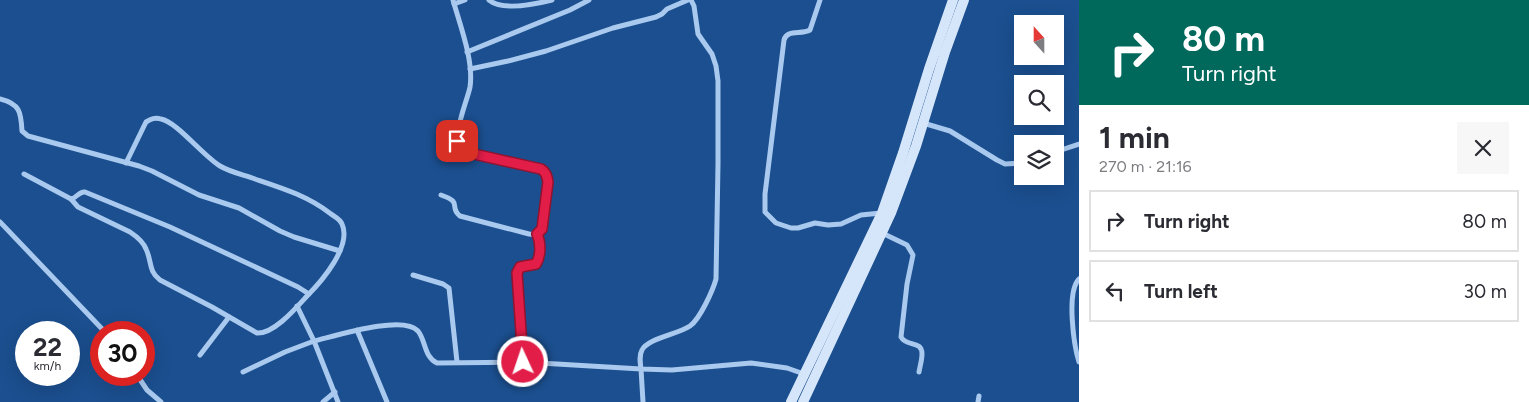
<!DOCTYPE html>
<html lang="en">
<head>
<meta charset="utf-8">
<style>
  body { margin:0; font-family:Figtree,sans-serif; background:#f7f7f7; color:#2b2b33; height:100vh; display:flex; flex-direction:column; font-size:19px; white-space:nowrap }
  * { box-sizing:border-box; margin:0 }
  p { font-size:16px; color:#7c7c81 }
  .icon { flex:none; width:28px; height:28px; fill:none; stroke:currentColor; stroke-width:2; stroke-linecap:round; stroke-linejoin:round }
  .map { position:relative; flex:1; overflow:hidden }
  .side { display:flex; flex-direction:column; background:#fff; width:450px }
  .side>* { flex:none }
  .top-card { background:#00695c; color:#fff; overflow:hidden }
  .needle { width:32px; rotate:339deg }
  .fabs { position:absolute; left:1014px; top:15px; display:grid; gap:10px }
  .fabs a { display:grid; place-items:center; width:50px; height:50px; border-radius:0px; background:#fff; box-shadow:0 5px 20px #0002; font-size:25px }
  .speed { position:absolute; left:15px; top:321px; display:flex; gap:10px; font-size:25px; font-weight:700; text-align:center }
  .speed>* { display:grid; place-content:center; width:65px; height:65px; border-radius:50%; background:#fff; box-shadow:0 5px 20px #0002; line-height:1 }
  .speed small { font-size:12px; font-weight:400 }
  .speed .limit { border:8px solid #d22; background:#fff; color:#111 }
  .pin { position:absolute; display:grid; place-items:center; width:42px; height:42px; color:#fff; margin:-21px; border-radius:10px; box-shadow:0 2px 8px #0006 }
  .me { position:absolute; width:55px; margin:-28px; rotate:357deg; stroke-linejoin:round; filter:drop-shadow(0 0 4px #0008) }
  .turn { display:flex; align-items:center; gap:18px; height:105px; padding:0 20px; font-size:22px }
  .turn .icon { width:65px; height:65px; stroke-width:2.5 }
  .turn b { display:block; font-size:35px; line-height:42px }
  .round { display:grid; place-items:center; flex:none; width:52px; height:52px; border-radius:0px; background:#f7f7f7 }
  .head { display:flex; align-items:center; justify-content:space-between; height:85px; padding:0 20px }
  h1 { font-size:30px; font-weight:700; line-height:38px }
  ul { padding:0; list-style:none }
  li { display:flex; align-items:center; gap:15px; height:62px; margin:0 10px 8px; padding:0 10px; border:2px solid #e1e1e2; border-radius:0px }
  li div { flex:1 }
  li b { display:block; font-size:19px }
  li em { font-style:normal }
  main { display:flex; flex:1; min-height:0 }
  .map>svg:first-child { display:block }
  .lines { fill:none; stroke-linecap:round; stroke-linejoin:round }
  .street { stroke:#a9c9ee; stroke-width:5 }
  .secondary { stroke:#d6e6fa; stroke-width:10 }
  .route-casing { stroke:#92132f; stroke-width:12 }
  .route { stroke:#e11d48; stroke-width:9 }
</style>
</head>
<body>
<main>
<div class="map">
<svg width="1079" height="402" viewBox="0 0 1079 402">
  <rect width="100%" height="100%" fill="#1b4f8f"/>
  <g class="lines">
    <g class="street">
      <path d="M489,0C502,11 536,4 552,0"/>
      <path d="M691,0L694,6L698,34L712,54L716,66L718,81V164L716,279C713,290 700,319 690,326C679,334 648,338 642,350C639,355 640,362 641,369L672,370L751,363L787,368L804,374"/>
      <path d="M820,0L810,30C801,35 787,29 784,40L765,194V212L776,223L791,228H798L815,223L828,225L841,224L861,215L881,213"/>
      <polyline points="454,4 465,0"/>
      <polyline points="467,52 570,10 589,0"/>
      <polyline points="470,69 508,61 546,51 613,28 656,17 662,14 667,9 688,0"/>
      <path d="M0,99C20,104 21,112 22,131L28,136L139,166L152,171L199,195L239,208L280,231L294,237L340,251"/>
      <polyline points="923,123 950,131 997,160 1005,164 1022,163"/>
      <polyline points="1055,152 1079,144"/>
      <path d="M24,174L71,199C77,198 79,191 85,192L170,227L298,287L309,294"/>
      <path d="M441,195C464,203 448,206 460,216L529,234L537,235L542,229L548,182C547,176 546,173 541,169L465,152C448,141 467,103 470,87C474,61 460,25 453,0"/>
      <path d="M71,199L78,207L130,232C136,236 143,241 146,249C152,261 148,271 160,280L212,307L257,333C274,334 296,308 307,296C322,281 352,246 342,224C340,219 335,217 331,214C308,196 282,188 255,179C244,175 230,172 220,166C202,155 177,122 161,119C155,117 151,119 146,122L126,163"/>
      <polyline points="0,222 105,332"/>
      <path d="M882,233L907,245L913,255L907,284L901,337C906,347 922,340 922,354C922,360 920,366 919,372"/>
      <polyline points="413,275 443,284 449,288 457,362"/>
      <path d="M1079,279C1066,292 1074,346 1079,362"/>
      <path d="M297,306L314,341C335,336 403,314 418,331C426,341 424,357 437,363L523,362L641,369L643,402"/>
      <polyline points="357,330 387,402"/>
      <polyline points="200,355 229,317"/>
      <polyline points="523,362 517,273 520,267 533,265 537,262 539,241 537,235"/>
      <polyline points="243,372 285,352 314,341 338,402"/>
      <polyline points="137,375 147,390 161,402"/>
      <polyline points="323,402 335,392"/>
      <polyline points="978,402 979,396"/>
    </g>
    <g class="secondary">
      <polyline points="791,402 882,213 903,153 929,69 953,0"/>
      <polyline points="803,402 891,213 916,146 945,52 964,0"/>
    </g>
  </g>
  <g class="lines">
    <defs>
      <path id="route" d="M457,141L461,149L465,152L541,169C546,172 547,176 548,182L542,229L537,234C541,243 541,256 536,264L520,267L517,273L523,362"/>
    </defs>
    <use href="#route" class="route-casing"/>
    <use href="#route" class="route"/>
  </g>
</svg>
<div class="fabs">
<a><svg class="needle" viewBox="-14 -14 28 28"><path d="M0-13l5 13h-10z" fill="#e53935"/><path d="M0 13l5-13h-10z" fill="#7c7c81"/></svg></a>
<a><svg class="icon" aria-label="search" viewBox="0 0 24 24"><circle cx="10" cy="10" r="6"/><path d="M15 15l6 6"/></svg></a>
<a><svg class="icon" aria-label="layers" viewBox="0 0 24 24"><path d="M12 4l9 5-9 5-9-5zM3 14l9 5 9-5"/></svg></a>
</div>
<div class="speed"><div>22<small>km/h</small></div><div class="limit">30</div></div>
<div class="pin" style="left:457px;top:141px;background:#d93025"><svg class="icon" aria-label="arrive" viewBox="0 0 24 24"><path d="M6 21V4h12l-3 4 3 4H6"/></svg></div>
<svg class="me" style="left:523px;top:362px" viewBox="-20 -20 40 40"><circle r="17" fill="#e11d48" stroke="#fff" stroke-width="3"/><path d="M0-11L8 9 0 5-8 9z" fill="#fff"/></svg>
</div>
<section class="side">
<div class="top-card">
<div class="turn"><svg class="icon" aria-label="right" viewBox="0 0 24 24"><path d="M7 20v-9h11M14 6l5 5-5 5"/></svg><div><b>80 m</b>Turn right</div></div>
</div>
<div class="head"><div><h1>1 min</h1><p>270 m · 21:16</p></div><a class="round"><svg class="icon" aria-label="close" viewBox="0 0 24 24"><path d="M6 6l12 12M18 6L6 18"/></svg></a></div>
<ul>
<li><svg class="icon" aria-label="right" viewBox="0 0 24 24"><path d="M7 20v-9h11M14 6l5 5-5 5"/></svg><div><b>Turn right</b></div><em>80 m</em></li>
<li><svg class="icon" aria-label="left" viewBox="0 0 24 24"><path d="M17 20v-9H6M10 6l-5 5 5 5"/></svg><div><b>Turn left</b></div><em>30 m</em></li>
</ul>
</section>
</main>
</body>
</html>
